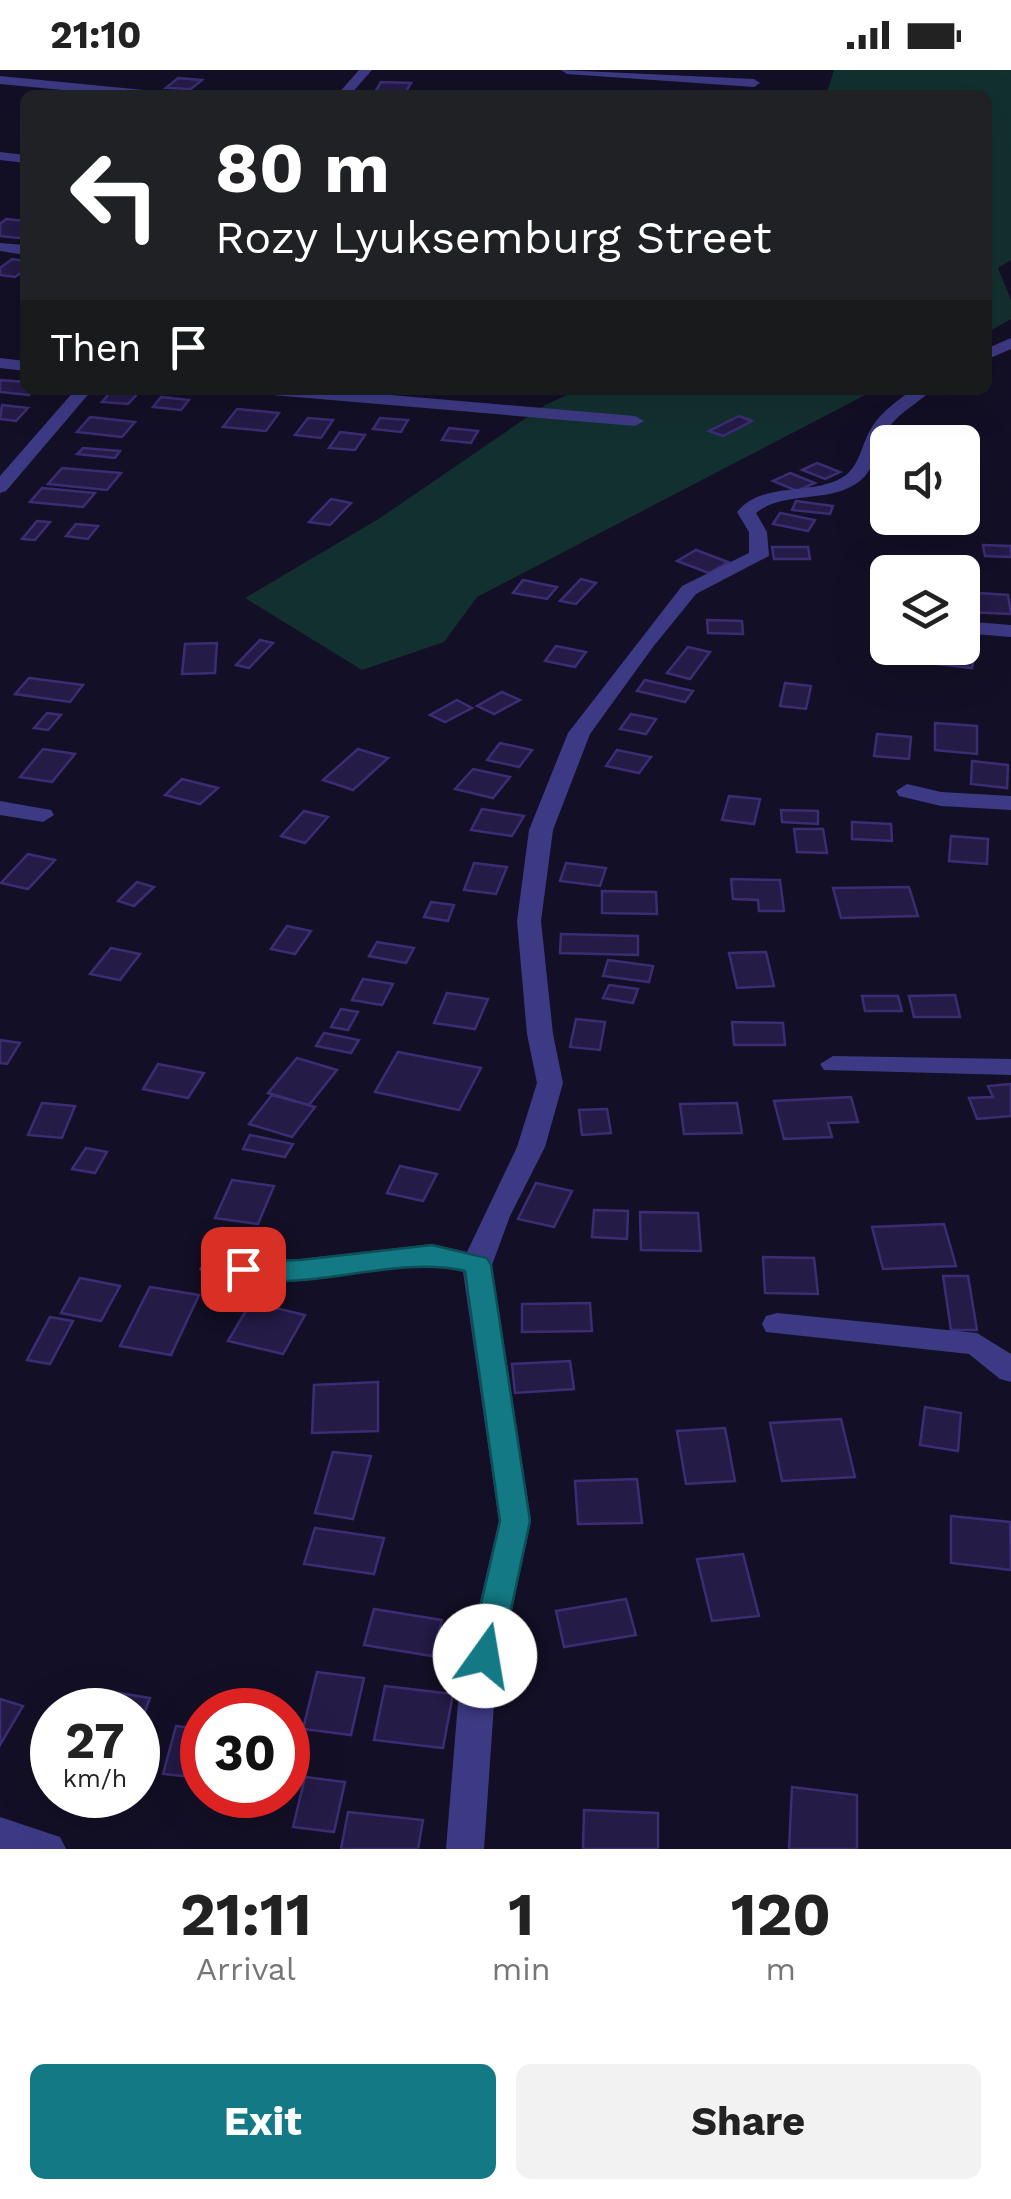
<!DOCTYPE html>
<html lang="en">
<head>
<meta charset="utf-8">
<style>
  body { margin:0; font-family:"Work Sans",sans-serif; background:#f2f2f2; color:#222; height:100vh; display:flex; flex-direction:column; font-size:38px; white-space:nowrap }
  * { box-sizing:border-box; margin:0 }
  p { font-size:32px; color:#767676 }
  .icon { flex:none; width:55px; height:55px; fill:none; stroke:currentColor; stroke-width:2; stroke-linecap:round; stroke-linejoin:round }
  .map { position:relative; height:1779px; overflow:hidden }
  .panel { display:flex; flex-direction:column; background:#fff; flex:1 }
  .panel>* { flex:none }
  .hud { position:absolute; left:20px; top:20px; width:972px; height:305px; border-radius:15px; box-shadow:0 10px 40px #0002; background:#202124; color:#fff; overflow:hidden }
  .controls { position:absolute; left:870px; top:355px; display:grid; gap:20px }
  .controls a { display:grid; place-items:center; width:110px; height:110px; border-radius:15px; background:#fff; box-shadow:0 10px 40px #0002; font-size:50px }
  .speed { position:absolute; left:30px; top:1618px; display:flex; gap:20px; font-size:50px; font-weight:700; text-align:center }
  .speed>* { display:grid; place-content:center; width:130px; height:130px; border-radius:50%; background:#fff; box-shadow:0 10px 40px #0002; line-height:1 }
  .speed small { font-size:25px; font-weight:400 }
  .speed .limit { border:15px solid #d22; background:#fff; color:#111 }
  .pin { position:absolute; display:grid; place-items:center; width:85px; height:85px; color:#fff; margin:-42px; border-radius:20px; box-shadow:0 5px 15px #0006 }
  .me { position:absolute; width:110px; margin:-55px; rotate:13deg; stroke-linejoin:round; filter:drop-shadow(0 0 8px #0008) }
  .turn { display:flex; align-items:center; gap:35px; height:210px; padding:0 30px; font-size:45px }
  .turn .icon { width:130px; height:130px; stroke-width:2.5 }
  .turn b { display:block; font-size:70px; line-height:85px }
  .then { display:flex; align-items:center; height:95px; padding:0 30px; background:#0003; gap:20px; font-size:38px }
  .eta { display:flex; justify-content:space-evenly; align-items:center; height:170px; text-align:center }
  .eta b { font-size:60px; font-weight:700; line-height:70px }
  .cta { display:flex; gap:20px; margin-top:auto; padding:20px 30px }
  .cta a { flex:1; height:115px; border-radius:15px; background:#137a85; color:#fff; font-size:40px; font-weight:700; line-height:115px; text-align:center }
  .cta a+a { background:#f2f2f2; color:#222 }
  .status { display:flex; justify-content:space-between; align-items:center; height:70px; padding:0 50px; background:#fff; direction:ltr }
  .status svg { height:28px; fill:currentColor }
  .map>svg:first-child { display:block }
  .green { fill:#12302f }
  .building { fill:#241b47; stroke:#3b2d73; stroke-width:2.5 }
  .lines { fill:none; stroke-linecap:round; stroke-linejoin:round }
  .minor { fill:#3d3a85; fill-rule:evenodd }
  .tertiary { fill:#3d3a85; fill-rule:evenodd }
  .route { fill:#137a85; stroke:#0c4f56; stroke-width:2.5 }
</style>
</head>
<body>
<div class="status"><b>21:10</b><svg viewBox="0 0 49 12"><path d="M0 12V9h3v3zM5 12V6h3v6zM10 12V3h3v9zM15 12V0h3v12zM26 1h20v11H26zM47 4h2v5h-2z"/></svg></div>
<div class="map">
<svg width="1011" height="1779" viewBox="0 0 1011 1779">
  <rect width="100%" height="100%" fill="#130f26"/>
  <g class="green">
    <polygon points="834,0 1011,0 1011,190 998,198 1011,230 1011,249 988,262 988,25 826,25"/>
    <polygon points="578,320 875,320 477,527 444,572 362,600 245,528 380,448 545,335"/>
  </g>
  <g class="building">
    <polygon points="178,8 202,10 191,19 166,18"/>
    <polygon points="381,12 411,13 405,23 375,22"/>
    <polygon points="6,149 25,151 25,164 19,168 0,166 0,154"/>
    <polygon points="12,189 25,191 25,200 15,207 0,205 0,198"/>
    <polygon points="0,310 25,312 25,320 33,320 29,325 0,322"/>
    <polygon points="112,320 131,320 140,321 128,334 102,332"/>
    <polygon points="161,327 189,330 181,340 153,337"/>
    <polygon points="2,335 28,338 16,351 0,349"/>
    <polygon points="237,339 279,343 266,361 223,357"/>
    <polygon points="739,346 752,351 723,366 709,361"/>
    <polygon points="90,347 135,352 122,367 77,362"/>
    <polygon points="308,348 333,350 321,368 295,365"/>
    <polygon points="380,348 408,350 401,362 373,359"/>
    <polygon points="449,358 478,361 471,373 442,370"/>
    <polygon points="340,362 365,365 355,380 329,378"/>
    <polygon points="83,378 120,381 115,388 77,384"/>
    <polygon points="817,393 840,402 825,409 802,400"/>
    <polygon points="62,398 121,403 107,420 48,414"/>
    <polygon points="790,403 815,413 797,421 773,411"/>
    <polygon points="42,418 95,423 83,437 30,432"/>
    <polygon points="331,429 351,433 330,455 309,452"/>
    <polygon points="796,431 833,436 830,444 792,440"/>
    <polygon points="780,443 815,450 808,461 773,454"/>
    <polygon points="37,451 50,452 35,470 22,469"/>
    <polygon points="76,454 98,456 88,469 66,466"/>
    <polygon points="983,475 1011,476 1011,487 985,486"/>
    <polygon points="772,477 808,477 810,489 774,489"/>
    <polygon points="696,480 728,492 709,503 677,491"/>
    <polygon points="581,509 596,513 576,534 560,531"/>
    <polygon points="523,510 557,517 547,529 513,523"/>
    <polygon points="965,522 1008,525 1011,544 967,542"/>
    <polygon points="707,550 742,551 743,564 708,563"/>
    <polygon points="260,570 273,573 249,598 236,595"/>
    <polygon points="217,573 215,603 182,604 185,574"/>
    <polygon points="556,576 586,582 575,597 545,591"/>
    <polygon points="688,577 710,582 690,609 667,603"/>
    <polygon points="938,578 975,578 972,598 936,594"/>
    <polygon points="29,608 83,615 70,632 15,624"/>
    <polygon points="645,610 693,621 685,632 637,621"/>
    <polygon points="785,613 811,616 806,639 780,636"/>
    <polygon points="502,622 520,630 494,644 477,636"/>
    <polygon points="457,630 472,638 445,652 430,645"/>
    <polygon points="47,643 61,645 48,660 34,658"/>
    <polygon points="631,644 656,649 646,664 620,659"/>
    <polygon points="935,653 977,656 977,684 935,680"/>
    <polygon points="877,664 911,667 909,689 874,686"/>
    <polygon points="500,673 532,680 519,697 487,690"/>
    <polygon points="43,679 75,684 52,712 20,707"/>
    <polygon points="358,679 388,688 353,720 323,710"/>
    <polygon points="617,680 651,687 639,703 606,696"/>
    <polygon points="972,691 1008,695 1007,718 971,714"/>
    <polygon points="473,699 510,707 493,728 455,719"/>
    <polygon points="182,709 218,718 200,734 165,725"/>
    <polygon points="729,726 760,729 754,754 722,750"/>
    <polygon points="482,739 524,746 512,766 471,760"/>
    <polygon points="781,740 818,741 818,754 782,752"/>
    <polygon points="304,741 328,747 305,773 281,766"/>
    <polygon points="852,752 891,754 892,771 852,769"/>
    <polygon points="794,759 823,759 827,783 797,782"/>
    <polygon points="951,766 988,769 987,794 949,791"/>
    <polygon points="28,784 55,790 28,819 1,813"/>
    <polygon points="474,793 507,797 496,824 464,820"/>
    <polygon points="566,793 606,798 600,816 560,811"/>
    <polygon points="731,809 780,810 784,841 759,841 758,830 733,829"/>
    <polygon points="137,812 154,817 134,836 118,831"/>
    <polygon points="909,817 918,846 841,848 833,818"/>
    <polygon points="602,821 656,822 657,844 602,843"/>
    <polygon points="431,832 454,835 448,851 424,847"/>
    <polygon points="287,856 311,861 295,884 271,879"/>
    <polygon points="561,864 638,866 638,885 560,883"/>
    <polygon points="377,872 414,878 406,893 369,886"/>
    <polygon points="111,878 140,884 120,910 90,904"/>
    <polygon points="766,882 774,916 737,918 729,883"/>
    <polygon points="608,890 653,896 649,912 603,906"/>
    <polygon points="363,909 393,914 382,935 352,930"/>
    <polygon points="609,915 638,919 633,933 603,928"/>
    <polygon points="447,923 488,929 475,959 434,953"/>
    <polygon points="955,925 960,947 914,947 909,926"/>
    <polygon points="862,926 898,926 902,941 865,941"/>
    <polygon points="341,939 358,942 348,960 331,957"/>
    <polygon points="576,949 605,952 600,980 570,977"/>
    <polygon points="732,952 783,953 785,975 734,975"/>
    <polygon points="324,963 359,970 351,983 316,976"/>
    <polygon points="0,970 20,973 7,994 0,993"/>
    <polygon points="398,982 481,998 459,1040 375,1022"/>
    <polygon points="297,988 337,1000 309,1035 268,1023"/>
    <polygon points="158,994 204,1003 188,1028 143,1019"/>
    <polygon points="1011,1014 1011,1046 977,1049 969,1028 993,1027 988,1016"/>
    <polygon points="272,1025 315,1037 292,1067 249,1054"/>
    <polygon points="851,1027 858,1052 828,1053 832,1067 784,1069 774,1031"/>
    <polygon points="42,1033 75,1036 62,1068 28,1065"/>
    <polygon points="737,1033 742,1063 684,1064 680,1034"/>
    <polygon points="607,1039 611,1063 582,1065 579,1040"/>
    <polygon points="250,1065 293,1074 285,1087 243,1079"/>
    <polygon points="86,1078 107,1082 95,1103 72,1099"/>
    <polygon points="400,1096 437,1104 423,1131 387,1123"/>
    <polygon points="232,1110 274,1116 258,1154 215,1148"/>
    <polygon points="536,1113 572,1121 554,1157 518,1149"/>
    <polygon points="594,1140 628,1141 627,1169 592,1167"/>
    <polygon points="640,1142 698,1143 701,1181 641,1180"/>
    <polygon points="944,1154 956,1196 883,1199 872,1157"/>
    <polygon points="763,1187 814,1188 818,1224 765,1223"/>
    <polygon points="943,1206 968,1206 977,1260 951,1260"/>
    <polygon points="80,1208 120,1216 101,1251 61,1243"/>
    <polygon points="150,1217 199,1225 171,1285 120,1276"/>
    <polygon points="251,1232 305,1245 283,1284 228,1271"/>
    <polygon points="590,1233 592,1261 522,1262 522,1234"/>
    <polygon points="50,1247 73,1251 50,1294 27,1290"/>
    <polygon points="570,1291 574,1319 515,1323 512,1294"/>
    <polygon points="378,1312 378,1361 312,1363 314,1315"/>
    <polygon points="925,1337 961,1343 958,1381 920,1375"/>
    <polygon points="841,1349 855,1407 782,1411 770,1353"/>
    <polygon points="725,1358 735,1411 686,1414 677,1361"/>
    <polygon points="333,1382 371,1386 353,1449 315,1443"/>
    <polygon points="637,1409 642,1453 578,1454 575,1411"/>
    <polygon points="951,1446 1010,1452 1011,1500 951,1493"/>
    <polygon points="315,1458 384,1468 374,1504 304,1494"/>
    <polygon points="743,1484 759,1546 712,1551 697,1489"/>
    <polygon points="626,1529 636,1565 564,1577 556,1541"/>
    <polygon points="374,1539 442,1550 432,1586 364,1575"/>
    <polygon points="317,1602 364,1608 351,1665 303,1659"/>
    <polygon points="385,1616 453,1624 443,1678 374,1670"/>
    <polygon points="100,1620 150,1628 138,1660 138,1640 92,1640"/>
    <polygon points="0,1629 23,1636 0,1675"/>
    <polygon points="176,1656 202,1659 202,1708 163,1704"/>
    <polygon points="305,1707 345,1712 334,1762 293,1757"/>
    <polygon points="792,1717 857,1725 857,1779 789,1779"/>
    <polygon points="584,1740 658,1743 658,1779 583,1779"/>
    <polygon points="348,1742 423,1750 418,1779 341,1779"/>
  </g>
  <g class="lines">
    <g class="minor">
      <polygon points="561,0 754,9 760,13 754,17 567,4"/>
      <polygon points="0,6 154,21 160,25 115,25 0,14"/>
      <polygon points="0,82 25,85 25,93 0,90"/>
      <polygon points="0,173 25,175 25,185 0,181"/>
      <polygon points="1011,268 1011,279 988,289 988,278"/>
      <polygon points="0,288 25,291 25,301 0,298"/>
      <polygon points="264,320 332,320 635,346 644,351 635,356 272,325"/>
      <path d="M912,320H931C919,333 901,341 890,356C876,376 877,402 854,415C824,433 783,421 756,443L767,462L769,486L696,524L653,577L590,664L553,760L541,851L553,964L563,1013L545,1077L510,1146L492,1195L531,1451L495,1620L484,1779H446L459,1620L499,1451L463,1202L432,1194L300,1209H214L204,1206L199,1199L204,1192L214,1189H300L432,1174L467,1182L517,1077L537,1013L527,964L517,851L529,760L568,663L682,516L749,483V462L737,442C765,409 813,428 846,405C861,393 862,372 872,357C882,341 897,331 912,320Z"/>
      <polygon points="962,551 1011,555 1011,567 962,563"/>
      <polygon points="907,714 941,722 1011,726 1011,740 941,736 899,726 896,721"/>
      <polygon points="0,731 51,740 54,745 43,752 0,745"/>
      <polygon points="833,986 1011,989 1011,1005 824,1000 820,994"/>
      <polygon points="777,1243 977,1263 1011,1284 1011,1312 1000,1309 969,1284 766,1262 762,1254 766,1246"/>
      <polygon points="0,1747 60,1767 66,1779 0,1779"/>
    </g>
    <g class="tertiary">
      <polygon points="359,0 372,0 350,25 337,25"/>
      <polygon points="75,320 92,320 6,421 0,423 0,406"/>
    </g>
  </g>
  <path class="route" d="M432,1175L487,1188L491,1195L530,1451L501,1586L496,1595L485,1599L474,1595L469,1586L500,1451L465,1201C390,1184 304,1226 234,1205L230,1199L234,1192L300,1190Z"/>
</svg>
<div class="controls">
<a><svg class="icon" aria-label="sound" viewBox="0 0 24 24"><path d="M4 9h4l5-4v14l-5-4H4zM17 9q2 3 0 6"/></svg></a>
<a><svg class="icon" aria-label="layers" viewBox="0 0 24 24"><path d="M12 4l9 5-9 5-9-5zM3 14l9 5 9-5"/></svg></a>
</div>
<div class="speed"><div>27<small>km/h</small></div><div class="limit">30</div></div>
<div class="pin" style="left:243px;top:1199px;background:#d93025"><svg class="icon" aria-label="arrive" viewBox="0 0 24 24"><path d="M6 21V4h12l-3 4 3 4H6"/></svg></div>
<svg class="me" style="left:485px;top:1586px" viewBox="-20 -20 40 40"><circle r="19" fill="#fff"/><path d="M0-13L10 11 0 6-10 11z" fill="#137a85"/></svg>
<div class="hud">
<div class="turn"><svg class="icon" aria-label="left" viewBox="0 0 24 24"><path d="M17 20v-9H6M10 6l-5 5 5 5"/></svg><div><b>80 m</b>Rozy Lyuksemburg Street</div></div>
<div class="then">Then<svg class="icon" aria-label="arrive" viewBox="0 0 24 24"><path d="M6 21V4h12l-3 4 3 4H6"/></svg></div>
</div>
</div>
<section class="panel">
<div class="eta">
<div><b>21:11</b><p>Arrival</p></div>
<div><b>1</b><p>min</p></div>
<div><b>120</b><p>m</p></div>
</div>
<div class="cta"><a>Exit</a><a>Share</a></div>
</section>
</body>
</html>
